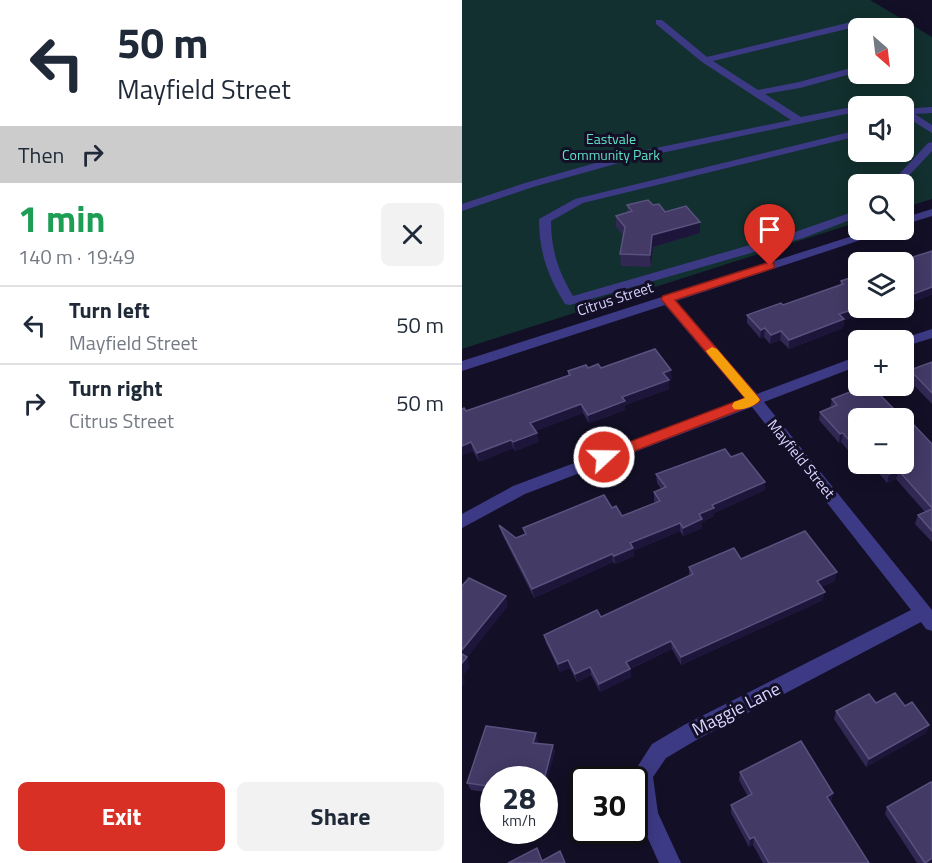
<!DOCTYPE html>
<html lang="en">
<head>
<meta charset="utf-8">
<style>
  body { margin:0; font-family:"Titillium Web",sans-serif; background:#f2f2f3; color:#1f2937; height:100vh; display:flex; flex-direction:column; font-size:22px; white-space:nowrap }
  * { box-sizing:border-box; margin:0 }
  p { font-size:20px; color:#747a83 }
  .icon { flex:none; width:33px; height:33px; fill:none; stroke:currentColor; stroke-width:2; stroke-linecap:round; stroke-linejoin:round }
  .map { position:relative; flex:1; overflow:hidden }
  .side { display:flex; flex-direction:column; background:#fff; width:462px }
  .side>* { flex:none }
  .guide { background:#fff; color:#1f2937; overflow:hidden }
  .needle { width:39px; rotate:152deg }
  .buttons { position:absolute; left:386px; top:18px; display:grid; gap:12px }
  .buttons a { display:grid; place-items:center; width:66px; height:66px; border-radius:9px; background:#fff; box-shadow:0 3px 15px #0003; font-size:30px }
  .speed { position:absolute; left:18px; top:766px; display:flex; gap:12px; font-size:30px; font-weight:700; text-align:center }
  .speed>* { display:grid; place-content:center; width:78px; height:78px; border-radius:50%; background:#fff; box-shadow:0 3px 15px #0003; line-height:1 }
  .speed small { font-size:15px; font-weight:400 }
  .speed .limit { border:3px solid #111; border-radius:9px; background:#fff; color:#111 }
  .pin { position:absolute; display:grid; place-items:center; width:51px; height:51px; color:#fff; margin:-62px -26px; border-radius:50% 50% 50% 0; rotate:-45deg; box-shadow:0 0 6px #0007 }
  .pin .icon { rotate:45deg }
  .me { position:absolute; width:66px; margin:-33px; rotate:69deg; stroke-linejoin:round; filter:drop-shadow(0 0 4px #0008) }
  .turn { display:flex; align-items:center; gap:21px; height:126px; padding:0 18px; font-size:27px }
  .turn .icon { width:78px; height:78px; stroke-width:2.5 }
  .turn b { display:block; font-size:42px; line-height:51px }
  .then { display:flex; align-items:center; height:57px; padding:0 18px; background:#0003; gap:12px; font-size:22px }
  .round { display:grid; place-items:center; flex:none; width:63px; height:63px; border-radius:9px; background:#f2f2f3 }
  .summary { display:flex; align-items:center; justify-content:space-between; height:102px; padding:0 18px }
  h1 { font-size:36px; font-weight:700; line-height:45px; color:#1e9e55 }
  .cta { display:flex; gap:12px; margin-top:auto; padding:12px 18px }
  .cta a { flex:1; height:69px; border-radius:9px; background:#d93025; color:#fff; font-size:24px; font-weight:700; line-height:69px; text-align:center }
  .cta a+a { background:#f2f2f3; color:#1f2937 }
  ul { padding:0; list-style:none }
  li { display:flex; align-items:center; gap:18px; height:78px; padding:0 18px; border-top:2px solid #e0e1e3 }
  li div { flex:1 }
  li b { display:block; font-size:22px }
  li em { font-style:normal }
  main { display:flex; flex:1; min-height:0 }
  .map>svg:first-child { display:block }
  .green { fill:#12302f; fill-rule:evenodd }
  .lines { fill:none; stroke-linecap:round; stroke-linejoin:round }
  .minor { fill:#3d3a85; fill-rule:evenodd }
  .wall { fill:#312854 }
  .shaded-wall { fill:#1d163a }
  .building { fill:#433a66; stroke:#5a527e; stroke-width:1.5 }
  .route { fill:#d93025; stroke:#8d1f18; stroke-width:1.5 }
  .slow { fill:#f59e0b }
  .labels { text-anchor:middle; stroke-width:6; stroke-linejoin:round; paint-order:stroke }
  .far-park-label { font-size:14px; fill:#5fe0c0; stroke:#130f26 }
  .street-label { font-size:15px; fill:#d9d4ff; stroke:#130f26 }
  .near-street-label { font-size:18px; fill:#d9d4ff; stroke:#130f26 }
</style>
</head>
<body>
<main>
<section class="side">
<div class="guide">
<div class="turn"><svg class="icon" aria-label="left" viewBox="0 0 24 24"><path d="M17 20v-9H6M10 6l-5 5 5 5"/></svg><div><b>50 m</b>Mayfield Street</div></div>
<div class="then">Then<svg class="icon" aria-label="right" viewBox="0 0 24 24"><path d="M7 20v-9h11M14 6l5 5-5 5"/></svg></div>
</div>
<div class="summary"><div><h1>1 min</h1><p>140 m · 19:49</p></div><a class="round"><svg class="icon" aria-label="close" viewBox="0 0 24 24"><path d="M6 6l12 12M18 6L6 18"/></svg></a></div>
<ul>
<li><svg class="icon" aria-label="left" viewBox="0 0 24 24"><path d="M17 20v-9H6M10 6l-5 5 5 5"/></svg><div><b>Turn left</b><p>Mayfield Street</p></div><em>50 m</em></li>
<li><svg class="icon" aria-label="right" viewBox="0 0 24 24"><path d="M7 20v-9h11M14 6l5 5-5 5"/></svg><div><b>Turn right</b><p>Citrus Street</p></div><em>50 m</em></li>
</ul>
<div class="cta"><a>Exit</a><a>Share</a></div>
</section>
<div class="map">
<svg width="470" height="863" viewBox="0 0 470 863">
  <rect width="100%" height="100%" fill="#130f26"/>
  <path class="green" d="M0,0H408L470,37V199L441,208V184H396V222L0,349ZM396,28H441V74H396ZM396,106H441V152H396Z"/>
  <g class="lines">
    <g class="minor">
      <polygon points="194,20 200,20 245,57 389,22 406,26 407,28 389,28 251,61 296,90 337,82 396,66 396,72 338,88 303,94 339,117 384,108 396,108 396,114 384,114 171,159 71,187 0,211 0,204 63,183 165,154 329,120 240,62 194,24"/>
      <polygon points="470,107 470,113 453,114 470,125 470,133 441,115 441,109"/>
      <path d="M396,130V136L121,203L89,221C89,249 96,271 111,296L333,232L396,210V217L341,238L108,305L103,304C86,277 77,252 77,219L113,199Z"/>
      <polygon points="470,142 470,151 439,184 428,184 466,143"/>
      <polygon points="470,209 470,216 441,225 441,218"/>
      <polygon points="409,230 425,230 423,232 214,301 295,394 396,356 396,366 302,402 470,610 470,631 464,629 459,622 236,739 204,758 191,777 196,813 219,863 197,863 175,814 172,780 170,775 190,744 222,725 449,610 290,407 63,494 0,528 0,514 51,486 283,399 203,305 0,371 0,361"/>
      <polygon points="470,329 470,338 441,347 441,340 436,340"/>
    </g>
  </g>
  <g class="wall">
    <polygon points="165,205 191,205 203,212 238,222 238,233 191,247 189,267 159,266 158,254 162,236 154,227 154,216 165,213"/>
    <polygon points="396,275 396,308 437,308 420,314 415,309 382,320 381,328 327,349 318,340 308,344 302,337 298,338 285,323 285,315 321,305 378,285 379,281"/>
    <polygon points="470,362 470,404 446,379 448,370"/>
    <polygon points="126,368 139,368 210,379 207,380 207,389 163,405 163,410 127,423 121,413 73,431 75,433 76,442 53,451 51,448 17,462 11,451 0,455 4,411 106,375 106,371"/>
    <polygon points="370,399 396,418 396,462 379,442 377,443 357,420 358,412 368,408"/>
    <polygon points="448,426 470,444 470,542 453,524 456,515 463,512 434,479 425,483 415,471 407,475 397,464 441,464"/>
    <polygon points="269,457 303,490 252,513 252,516 240,522 240,528 221,536 218,531 171,551 172,556 153,564 151,562 72,598 40,534 37,525 54,538 63,534 61,528 150,508 160,516 194,503 192,501 192,492 199,489 195,483 194,474"/>
    <polygon points="279,559 373,581 359,587 361,600 219,665 210,649 168,669 169,677 138,692 129,675 115,682 108,668 98,672 84,643 82,635 139,617 227,576 227,567"/>
    <polygon points="414,703 443,706 467,725 464,733 404,767 372,719 374,711"/>
    <polygon points="76,741 75,744 91,745 93,753 32,780 32,793 9,790 5,783"/>
    <polygon points="278,772 371,793 369,802 368,803 407,863 301,863 291,845 287,847 269,813 269,805 286,797 277,780"/>
    <polygon points="425,807 469,863 455,863 423,814"/>
  </g>
  <g class="shaded-wall">
    <polygon points="238,222 238,233 191,247 189,267 188,255 190,235"/>
    <polygon points="470,287 470,295 441,306 441,298"/>
    <polygon points="396,308 416,308 415,309 382,320 381,328 327,349 327,340 377,314"/>
    <polygon points="421,308 437,308 420,314"/>
    <polygon points="303,328 302,337 298,338 299,330"/>
    <polygon points="319,331 318,340 308,344 309,335"/>
    <polygon points="209,370 210,379 202,382 201,373"/>
    <polygon points="207,380 207,389 163,405 163,410 127,423 126,415 160,397"/>
    <polygon points="119,404 121,413 70,432 68,423"/>
    <polygon points="75,433 76,442 53,451 51,442"/>
    <polygon points="381,433 379,442 377,443 378,434"/>
    <polygon points="49,440 51,448 17,462 15,453"/>
    <polygon points="9,442 11,451 0,455 0,446"/>
    <polygon points="415,464 417,464 415,471 407,475 409,466"/>
    <polygon points="437,471 434,479 425,483 427,474"/>
    <polygon points="303,482 303,490 252,513 252,516 240,522 240,528 221,536 221,528 250,505"/>
    <polygon points="218,523 218,531 171,551 172,556 153,564 152,556 168,543"/>
    <polygon points="150,554 151,562 72,598 70,589"/>
    <polygon points="375,572 373,581 354,589 355,581"/>
    <polygon points="363,592 361,600 219,665 219,657"/>
    <polygon points="44,596 46,606 5,658 8,667 1,676 3,683 0,687 0,650"/>
    <polygon points="209,641 210,649 165,670 164,662"/>
    <polygon points="106,660 108,668 98,672 96,664"/>
    <polygon points="128,667 129,675 115,682 113,674"/>
    <polygon points="168,669 169,677 138,692 137,684"/>
    <polygon points="467,725 464,733 404,767 407,759"/>
    <polygon points="74,733 76,741 73,751 71,743"/>
    <polygon points="91,745 93,753 82,792 82,780"/>
    <polygon points="371,793 369,802 362,806 365,797"/>
    <polygon points="292,837 291,845 287,847 288,839"/>
    <polygon points="470,858 470,863 463,863"/>
  </g>
  <g class="building">
    <polygon points="186,200 191,205 197,204 203,212 224,206 238,222 190,235 188,255 158,254 163,227 154,216 170,211 165,205"/>
    <polygon points="470,251 470,287 441,298 441,262 435,262"/>
    <polygon points="396,275 396,308 377,314 382,319 327,340 319,331 309,335 303,328 299,330 285,315 319,303 321,305 381,284 379,281"/>
    <polygon points="193,349 209,370 201,373 207,380 160,397 163,401 126,415 119,404 68,423 75,433 51,442 49,440 15,453 9,442 0,446 0,409 2,408 4,411 108,375 106,371 124,365 126,368 136,364 139,368"/>
    <polygon points="470,362 470,393 448,370"/>
    <polygon points="403,386 409,386 441,418 396,418 396,451 381,433 378,434 358,412 375,405 370,399"/>
    <polygon points="441,419 448,426 452,425 470,444 470,508 437,471 427,474 418,464 441,464"/>
    <polygon points="263,449 269,457 280,453 303,482 250,505 252,508 237,514 240,519 221,528 218,523 168,543 171,548 152,556 150,554 70,589 37,525 54,538 64,534 61,528 142,495 150,508 154,506 160,516 198,501 192,492 204,487 194,474"/>
    <polygon points="406,464 415,464 409,466"/>
    <polygon points="470,509 470,531 456,515"/>
    <polygon points="343,531 375,572 355,581 363,592 219,657 209,641 164,662 168,669 137,684 128,667 113,674 106,660 96,664 82,635 135,610 139,617 231,574 227,567 272,548 279,559"/>
    <polygon points="7,578 44,596 0,650 0,586"/>
    <polygon points="0,654 5,657 0,663"/>
    <polygon points="433,693 443,706 450,702 467,725 407,759 374,711 407,694 414,703"/>
    <polygon points="24,726 74,733 71,743 91,745 82,780 32,780 32,787 5,783"/>
    <polygon points="339,741 371,793 365,797 407,863 307,863 292,837 288,839 269,805 290,794 278,772"/>
    <polygon points="469,782 470,783 470,858 463,863 425,807"/>
    <polygon points="75,848 80,861 98,851 103,863 46,863"/>
  </g>
  <polygon class="route" points="308,262 312,263 312,268 213,300 296,397 298,400 296,403 147,461 138,461 135,457 138,453 283,398 199,299 201,296"/>
  <path class="slow" d="M250,347L255,349L296,397L298,400C294,406 280,411 272,409L270,406L272,402L283,398L246,354L244,351Z"/>
  <g class="labels">
    <g class="far-park-label">
      <text x="149" y="144">Eastvale<tspan x="149" dy="16">Community Park</tspan></text>
    </g>
    <g class="street-label">
      <text transform="translate(153 299) rotate(-18)" y="5">Citrus Street</text>
      <text transform="translate(339 459) rotate(51)" y="5">Mayfield Street</text>
    </g>
    <g class="near-street-label">
      <text transform="translate(274 709) rotate(-27)" y="6">Maggie Lane</text>
    </g>
  </g>
</svg>
<div class="buttons">
<a><svg class="needle" viewBox="-14 -14 28 28"><path d="M0-13l5 13h-10z" fill="#e53935"/><path d="M0 13l5-13h-10z" fill="#747a83"/></svg></a>
<a><svg class="icon" aria-label="sound" viewBox="0 0 24 24"><path d="M4 9h4l5-4v14l-5-4H4zM17 9q2 3 0 6"/></svg></a>
<a><svg class="icon" aria-label="search" viewBox="0 0 24 24"><circle cx="10" cy="10" r="6"/><path d="M15 15l6 6"/></svg></a>
<a><svg class="icon" aria-label="layers" viewBox="0 0 24 24"><path d="M12 4l9 5-9 5-9-5zM3 14l9 5 9-5"/></svg></a>
<a>+</a>
<a>−</a>
</div>
<div class="speed"><div>28<small>km/h</small></div><div class="limit">30</div></div>
<div class="pin" style="left:308px;top:266px;background:#d93025"><svg class="icon" aria-label="arrive" viewBox="0 0 24 24"><path d="M6 21V4h12l-3 4 3 4H6"/></svg></div>
<svg class="me" style="left:142px;top:457px" viewBox="-20 -20 40 40"><circle r="17" fill="#d93025" stroke="#fff" stroke-width="3"/><path d="M0-11L8 9 0 5-8 9z" fill="#fff"/></svg>
</div>
</main>
</body>
</html>
